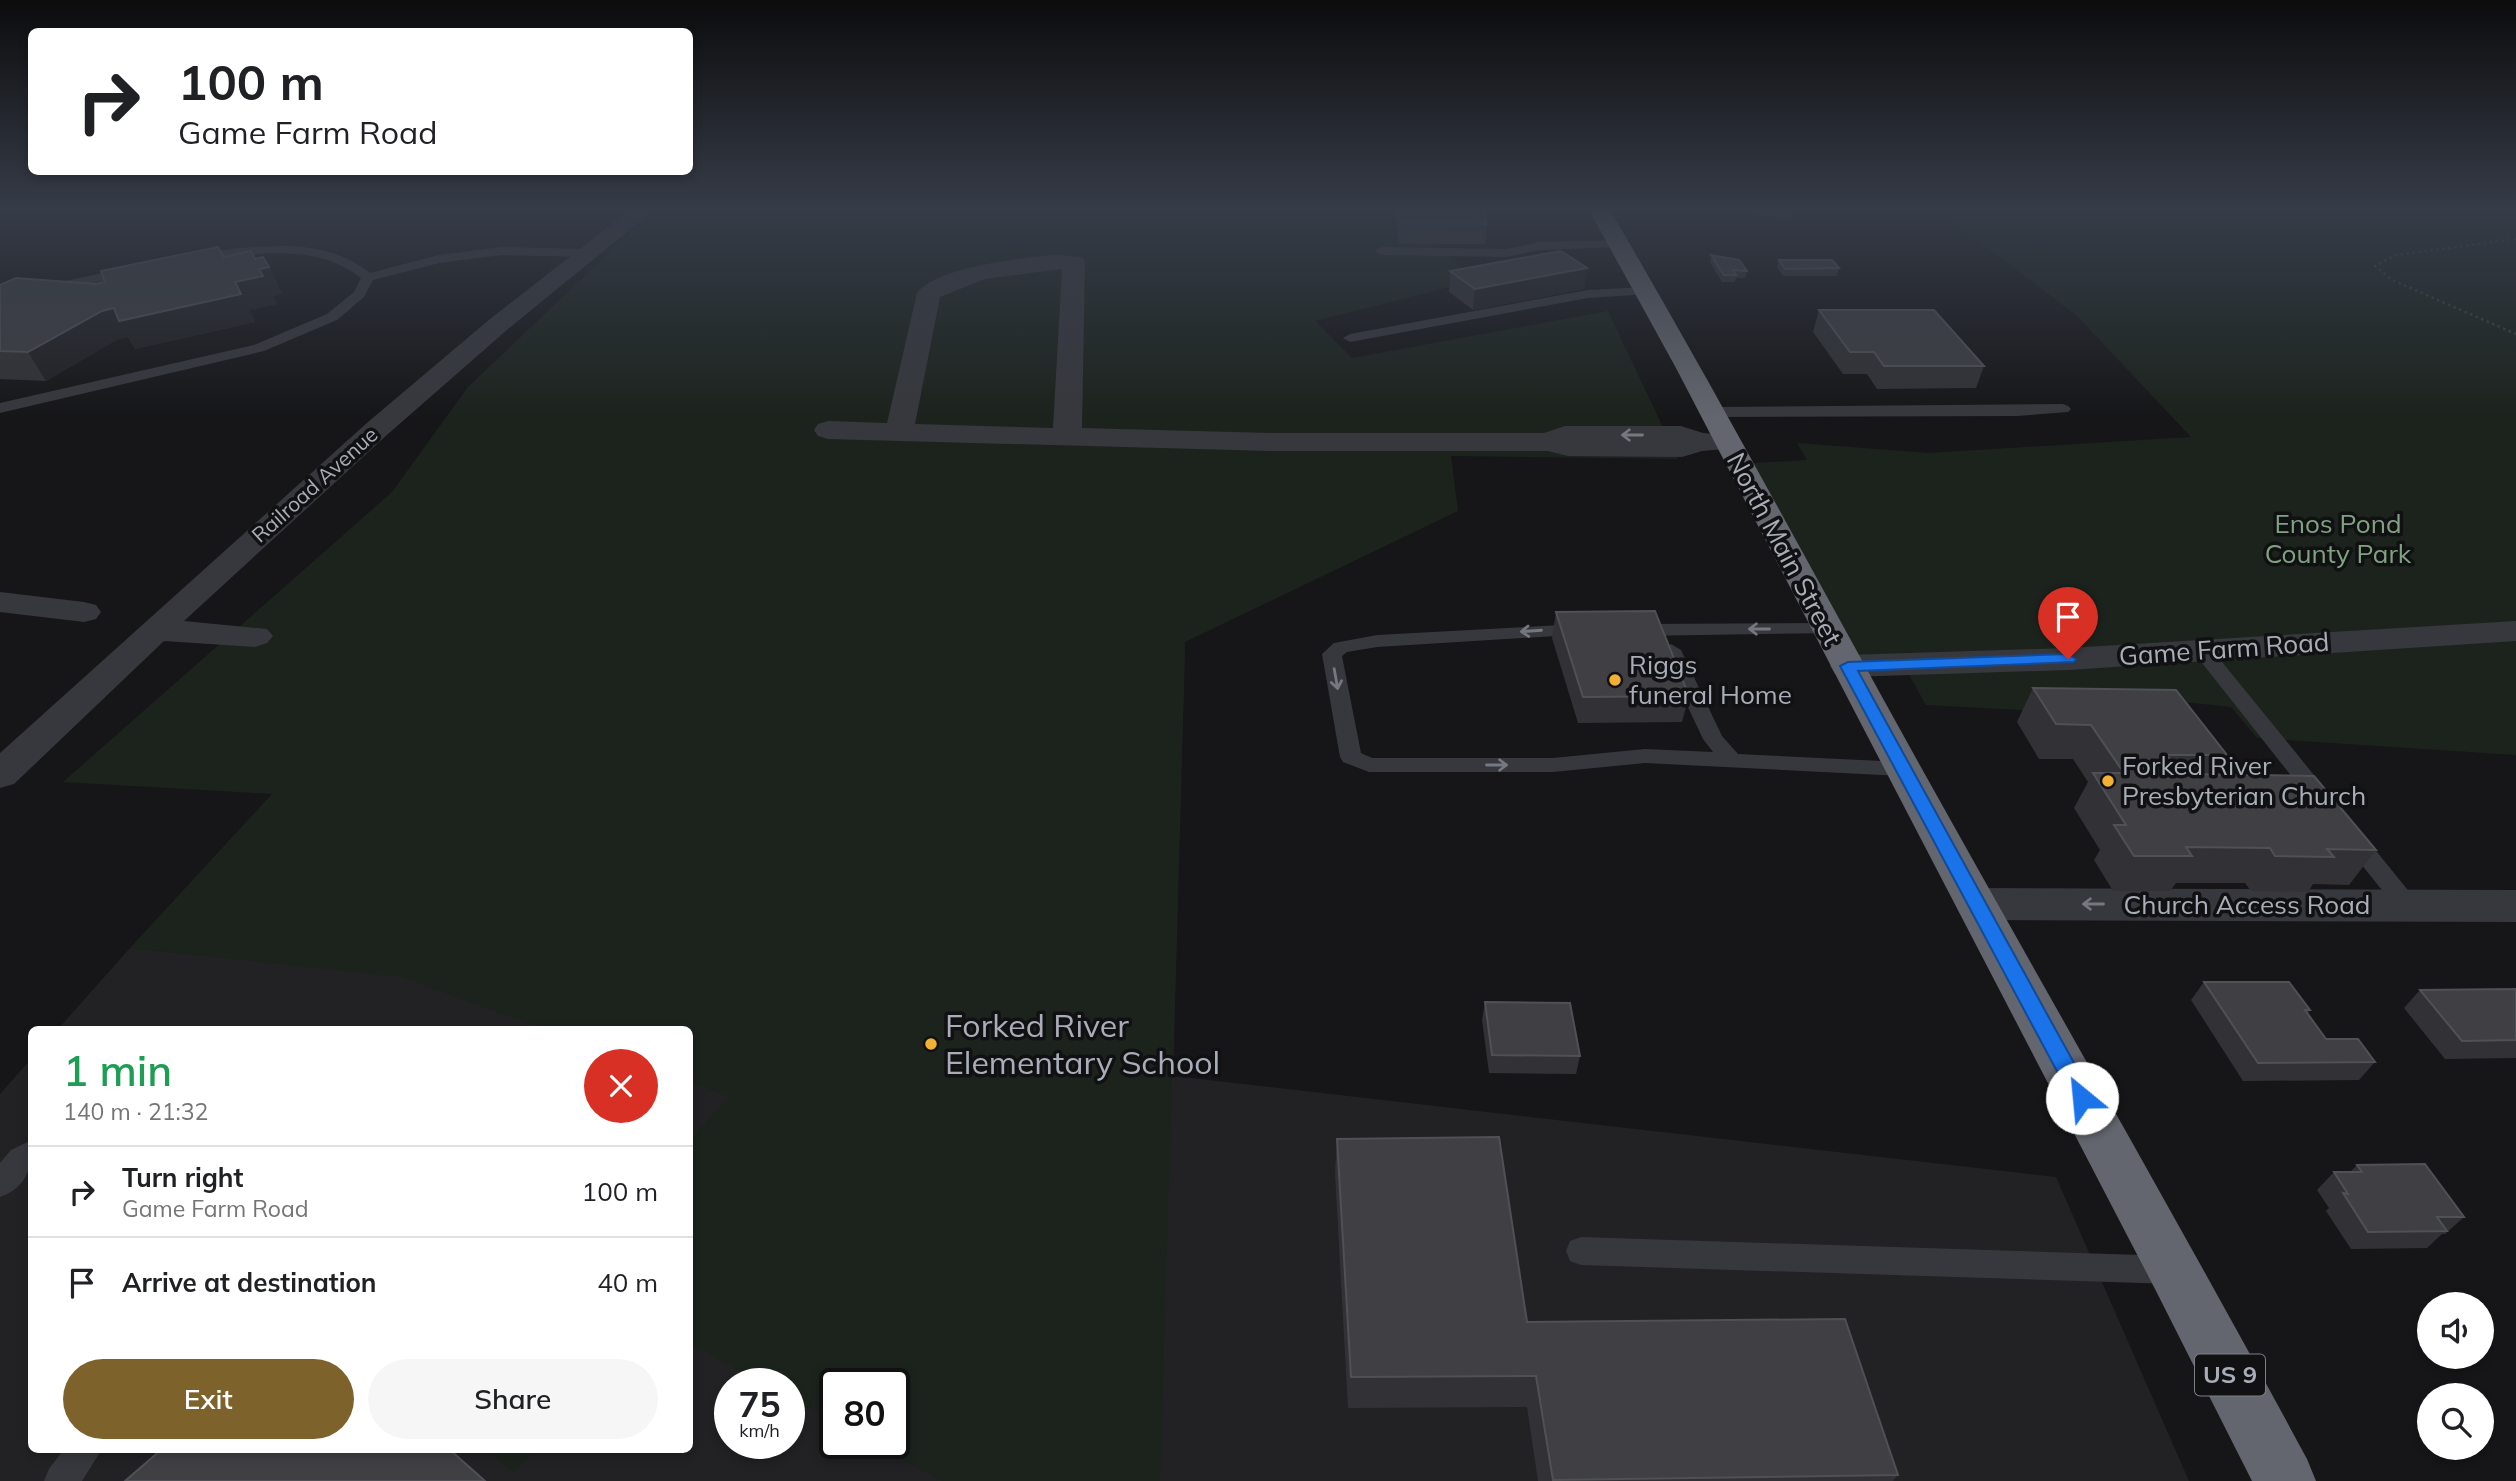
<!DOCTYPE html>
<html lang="en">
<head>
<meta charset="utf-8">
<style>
  body { margin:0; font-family:Mulish,sans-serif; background:#f6f6f6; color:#202124; height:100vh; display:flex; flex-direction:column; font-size:26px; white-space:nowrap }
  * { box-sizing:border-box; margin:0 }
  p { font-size:23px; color:#757577 }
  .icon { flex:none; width:38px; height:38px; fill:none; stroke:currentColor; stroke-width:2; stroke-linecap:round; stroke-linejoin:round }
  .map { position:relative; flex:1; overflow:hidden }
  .side { position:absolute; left:28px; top:1026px; width:665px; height:427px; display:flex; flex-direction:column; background:#fff; border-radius:10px; box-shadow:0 4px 10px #0003 }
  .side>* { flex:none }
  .hud { position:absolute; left:28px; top:28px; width:665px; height:147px; border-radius:10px; box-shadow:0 4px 10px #0003; background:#fff; color:#202124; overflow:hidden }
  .controls { position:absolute; left:2417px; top:1292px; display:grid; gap:14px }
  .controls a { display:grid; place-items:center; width:77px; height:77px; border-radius:50%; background:#fff; box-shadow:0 4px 10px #0003; font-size:35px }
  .speed { position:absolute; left:714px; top:1368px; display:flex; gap:14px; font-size:35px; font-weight:700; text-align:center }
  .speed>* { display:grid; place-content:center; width:91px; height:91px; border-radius:50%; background:#fff; box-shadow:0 4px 10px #0003; line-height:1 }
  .speed small { font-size:18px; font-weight:400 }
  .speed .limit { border:4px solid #111; border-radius:10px; background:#fff; color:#111 }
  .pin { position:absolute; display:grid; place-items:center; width:60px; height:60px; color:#fff; margin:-72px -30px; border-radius:50% 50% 50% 0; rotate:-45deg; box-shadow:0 0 7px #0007 }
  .pin .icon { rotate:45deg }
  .me { position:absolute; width:77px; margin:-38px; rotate:332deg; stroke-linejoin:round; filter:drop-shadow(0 0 5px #0008) }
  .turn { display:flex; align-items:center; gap:24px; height:147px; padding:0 35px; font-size:32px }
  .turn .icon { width:91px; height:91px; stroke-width:2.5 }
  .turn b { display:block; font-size:49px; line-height:60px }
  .round { display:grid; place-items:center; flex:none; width:74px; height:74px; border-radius:37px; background:#f6f6f6 }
  .head { display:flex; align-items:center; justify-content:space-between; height:119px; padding:0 35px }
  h1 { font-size:42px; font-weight:600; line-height:52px; color:#1e9e55 }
  .button { display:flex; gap:14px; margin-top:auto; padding:14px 35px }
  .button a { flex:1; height:80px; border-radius:42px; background:#7e622b; color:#fff; font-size:28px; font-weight:600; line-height:80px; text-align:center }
  .button a+a { background:#f6f6f6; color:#202124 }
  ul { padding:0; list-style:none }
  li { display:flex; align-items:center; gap:21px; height:91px; padding:0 35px; border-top:2px solid #e0e0e0 }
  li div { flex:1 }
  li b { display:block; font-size:26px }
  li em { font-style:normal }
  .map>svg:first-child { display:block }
  .built { fill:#222225; fill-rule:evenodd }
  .green { fill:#1c231d }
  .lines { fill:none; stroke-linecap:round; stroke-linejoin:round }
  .path { stroke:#3d3f44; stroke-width:2.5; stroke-dasharray:2.5 3.5; stroke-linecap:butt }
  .lane { fill:#37383d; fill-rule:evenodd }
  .street { fill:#37383d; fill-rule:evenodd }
  .highway { fill:#63666e; fill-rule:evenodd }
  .wall { fill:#323236 }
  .shaded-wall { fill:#212124 }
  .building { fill:#3f3f44; stroke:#4f5156; stroke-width:2 }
  .oneway { stroke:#757881 }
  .route { fill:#1a73e8; stroke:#114b97; stroke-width:2 }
  .poi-dot { fill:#f2b134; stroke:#111113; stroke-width:2.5 }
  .labels { text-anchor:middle; stroke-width:7; stroke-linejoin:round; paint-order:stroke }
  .far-street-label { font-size:21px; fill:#a8adb8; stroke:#111113 }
  .shield { fill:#111113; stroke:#7b7e86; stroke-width:2 }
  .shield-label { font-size:24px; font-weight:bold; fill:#a8adb8 }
  .park-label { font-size:26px; fill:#7fa381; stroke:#111113 }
  .street-label { font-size:26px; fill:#a8adb8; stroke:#111113 }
  .poi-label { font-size:26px; fill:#a8adb8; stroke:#111113; text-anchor:start }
  .near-poi-label { font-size:32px; fill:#a8adb8; stroke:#111113; text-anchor:start }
</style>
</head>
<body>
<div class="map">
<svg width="2516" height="1481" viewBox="0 0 2516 1481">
  <rect width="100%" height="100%" fill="#161618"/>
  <path class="built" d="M1185,650L1173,1076L2056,1177L2189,1481H0V1094L31,1059L32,1449H690V1029H58L130,948L402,976ZM730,1384H789V1444H730ZM835,1384H894V1444H835Z"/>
  <g class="green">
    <polygon points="654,210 1516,210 1422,229 1474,281 1315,321 1352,358 1608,311 1678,459 1451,456 1458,511 1185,642 1160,1481 942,1481 874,1444 894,1444 894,1384 835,1384 835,1423 789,1398 789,1384 764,1384 690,1344 690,1140 729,1097 690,1082 690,1029 544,1029 401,977 130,948 272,794 63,782 392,492 468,387"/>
    <polygon points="1938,210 2516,210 2516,755 2257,738 2231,707 2184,702 2039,711 1926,705 1908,673 1848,666 1739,464 1807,460 1797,443 1929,453 2191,437 2077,316"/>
    <polygon points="487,1449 537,1449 513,1473"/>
  </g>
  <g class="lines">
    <polyline class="path" points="2516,239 2395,255 2375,266 2392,280 2516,334"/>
    <g class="lane">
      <polygon points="1738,210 1789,210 1793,215 1787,219 1744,213"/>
      <polygon points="1618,240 1622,241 1622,247 1540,250 1506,257 1381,255 1375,251 1381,247 1506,249 1540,242"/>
      <path d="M290,246C321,248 346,254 370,273L439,255L502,247L593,249L599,253L593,257L502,255L439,263L373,280L364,297L337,320L264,351L0,413V403L254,345L327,314L354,292L361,278C314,241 252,254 197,263L191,259C205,248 270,246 290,246Z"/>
      <polygon points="131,267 135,268 135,274 0,303 0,295"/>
      <polygon points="1645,287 1650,288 1650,294 1588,298 1350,342 1343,338 1350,334 1588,290"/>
      <polygon points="2063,404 2068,406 2071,409 2068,412 2017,416 1712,417 1704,412 1712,407"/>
      <polygon points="1827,623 1834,625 1837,629 1834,633 1637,636 1627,630 1637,624"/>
      <polygon points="1580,624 1590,630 1587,634 1377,647 1347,652 1342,656 1361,753 1372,758 1553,758 1645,749 1713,752 1703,739 1661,650 1671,644 1681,650 1722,736 1738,754 1902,762 1910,764 1913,769 1910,774 1902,776 1645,763 1553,772 1369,772 1343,762 1340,757 1322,654 1334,643 1377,635"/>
      <polygon points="2202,644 2209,646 2327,791 2330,796 2327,801 2319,804 2311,801 2195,654 2192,650"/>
      <polygon points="2352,829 2360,831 2415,899 2419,905 2415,911 2407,914 2399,911 2344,843 2341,837 2344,831"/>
      <path d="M32,1140C32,1166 28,1187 0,1197V1163L11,1150Z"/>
      <polygon points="1581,1237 2173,1256 2184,1260 2188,1270 2184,1280 2173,1284 1581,1265 1570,1261 1566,1251 1570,1241"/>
      <polygon points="64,1449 102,1449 82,1481 44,1481 49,1469"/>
    </g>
    <g class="street">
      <polygon points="630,210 654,210 508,329 388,434 184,621 267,629 273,636 267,643 255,647 164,641 14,784 0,788 0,753 368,422 490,319"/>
      <path d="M1056,255L1082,257L1085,262L1082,428L1270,433H1544L1565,426H1681L1703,433L1737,436L1741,442L1737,448L1702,451L1682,457L1568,456L1548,451H1270L828,439L818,436L814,430L818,424L828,421L887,423L917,293C935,267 1026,257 1056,255ZM1062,269L1053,428L915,424L940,297L985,279Z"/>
      <polygon points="0,592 84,602 96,605 101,612 96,619 84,622 0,612"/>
      <polygon points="2516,621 2516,641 2068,670 1848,677 1835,674 1830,666 1835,658 1848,655 2068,648"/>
      <polygon points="1978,888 2516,890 2516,922 1978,920 1963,916 1956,904 1963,892"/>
    </g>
    <path class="highway" d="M1589,210H1610C1718,394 1818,582 1922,769C2050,999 2182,1227 2307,1459L2316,1481H2252L2155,1289L1676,368Z"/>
  </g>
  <g class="wall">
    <polygon points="1394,210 1483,210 1487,224 1485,244 1399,244"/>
    <polygon points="1793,210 1816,210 1815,212 1795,212"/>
    <polygon points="1711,255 1747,271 1745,278 1736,278 1735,282 1722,282 1710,262"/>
    <polygon points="224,257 255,259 269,267 282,294 273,296 277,304 249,310 255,322 135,349 128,337 118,339 46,381 0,379 0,285 96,284"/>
    <polygon points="1779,260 1839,268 1837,276 1783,276 1777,267"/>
    <polygon points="1587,268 1584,289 1473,310 1449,292 1450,271"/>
    <polygon points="1819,310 1984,366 1976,388 1877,389 1867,374 1843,374 1813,332"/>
    <polygon points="1556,612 1689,696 1682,722 1578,723 1552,638"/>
    <polygon points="2033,688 2227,755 2215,774 2376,850 2349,885 2313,884 2308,892 2251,891 2245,883 2176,883 2170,891 2113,891 2094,860 2100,850 2074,808 2088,782 2073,759 2039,759 2017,722"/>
    <polygon points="2204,982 2310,1010 2308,1013 2326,1039 2375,1062 2359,1080 2243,1081 2191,1000"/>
    <polygon points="2516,989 2516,1058 2445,1059 2404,1008 2420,990"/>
    <polygon points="1485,1002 1580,1056 1576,1074 1489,1073 1482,1020"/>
    <polygon points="1337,1139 1527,1322 1898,1475 1893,1481 1538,1481 1527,1407 1348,1408 1335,1173"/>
    <polygon points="2357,1165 2464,1217 2445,1234 2442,1234 2427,1248 2351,1249 2326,1211 2329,1208 2317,1190 2334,1172 2350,1172"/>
  </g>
  <g class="shaded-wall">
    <polygon points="269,267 282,294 273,296 277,304 249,310 255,322 135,349 128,337 118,339 46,381 28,352 102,311 235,282 259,269"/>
    <polygon points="1587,268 1584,289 1473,310 1475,289"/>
  </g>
  <g class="building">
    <polygon points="1398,210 1483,210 1487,224 1401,223"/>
    <polygon points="218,247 224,257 251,251 255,259 263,257 269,267 259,269 263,276 235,282 241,294 119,321 114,308 102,311 28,352 0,351 0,285 16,278 96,284 105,282 101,271"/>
    <polygon points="1561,251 1587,268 1475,289 1450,271"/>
    <polygon points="1711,255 1739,260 1747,271 1733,270 1736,275 1724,275"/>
    <polygon points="1779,260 1832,260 1839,268 1785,269"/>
    <polygon points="1819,310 1934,310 1984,366 1884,366 1874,352 1850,352"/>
    <polygon points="1655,611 1689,696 1583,697 1556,612"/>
    <polygon points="2033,688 2176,690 2227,755 2167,755 2181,774 2314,776 2376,850 2327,849 2334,857 2275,856 2270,848 2186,847 2192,856 2134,856 2114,825 2126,825 2093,773 2124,773 2091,725 2056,724"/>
    <polygon points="2204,982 2289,982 2310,1010 2305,1010 2326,1039 2358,1039 2375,1062 2258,1063"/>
    <polygon points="2516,989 2516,1040 2462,1041 2420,990"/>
    <polygon points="1485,1002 1570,1003 1580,1056 1492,1055"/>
    <polygon points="1499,1137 1527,1322 1845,1319 1898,1475 1553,1480 1536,1376 1351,1377 1337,1139"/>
    <polygon points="2425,1164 2464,1217 2437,1217 2447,1231 2368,1232 2343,1193 2348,1194 2334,1172 2362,1172 2357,1165"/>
    <polygon points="162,1449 449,1449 485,1481 125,1481"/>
  </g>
  <defs><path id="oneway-shaft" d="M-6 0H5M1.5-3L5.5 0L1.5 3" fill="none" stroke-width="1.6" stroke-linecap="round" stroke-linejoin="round" transform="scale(1.75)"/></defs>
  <g class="oneway">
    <use href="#oneway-shaft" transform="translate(1632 435) rotate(180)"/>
    <use href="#oneway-shaft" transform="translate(1759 629) rotate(180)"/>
    <use href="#oneway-shaft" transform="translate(1531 631) rotate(176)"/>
    <use href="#oneway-shaft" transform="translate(1336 679) rotate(80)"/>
    <use href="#oneway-shaft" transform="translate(1497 765)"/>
    <use href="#oneway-shaft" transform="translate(2093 904) rotate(-180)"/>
  </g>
  <linearGradient id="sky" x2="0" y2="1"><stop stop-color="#0c0c0d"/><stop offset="0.5" stop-color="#363c48"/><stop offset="1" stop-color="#363c48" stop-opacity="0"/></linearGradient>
  <rect width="2516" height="418" fill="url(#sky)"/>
  <polygon class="route" points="2068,654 2076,659 2074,662 1858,671 2090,1092 2093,1098 2090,1105 2082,1107 2075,1105 1840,666 1848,662"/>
  <g class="poi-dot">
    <circle cx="1615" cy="680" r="7"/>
    <circle cx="2108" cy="781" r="7"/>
    <circle cx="931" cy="1044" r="7"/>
  </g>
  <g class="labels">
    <g class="far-street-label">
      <text transform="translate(315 485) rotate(-42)" y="7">Railroad Avenue</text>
    </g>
    <rect class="shield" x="2195" y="1354.5" width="70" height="41" rx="5"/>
    <g class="shield-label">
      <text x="2230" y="1383">US 9</text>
    </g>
    <g class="park-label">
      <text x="2338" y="533">Enos Pond<tspan x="2338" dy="30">County Park</tspan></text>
    </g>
    <g class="street-label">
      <text transform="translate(1784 549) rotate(62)" y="9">North Main Street</text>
      <text transform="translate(2224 649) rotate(-4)" y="9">Game Farm Road</text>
      <text x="2247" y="914">Church Access Road</text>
    </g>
    <g class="poi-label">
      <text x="1629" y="674">Riggs<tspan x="1629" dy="30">funeral Home</tspan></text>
      <text x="2122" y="775">Forked River<tspan x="2122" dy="30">Presbyterian Church</tspan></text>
    </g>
    <g class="near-poi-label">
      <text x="945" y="1037">Forked River<tspan x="945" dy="37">Elementary School</tspan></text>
    </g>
  </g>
</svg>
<div class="controls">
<a><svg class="icon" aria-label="sound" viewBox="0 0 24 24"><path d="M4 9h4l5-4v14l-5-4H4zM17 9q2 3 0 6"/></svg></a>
<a><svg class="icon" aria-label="search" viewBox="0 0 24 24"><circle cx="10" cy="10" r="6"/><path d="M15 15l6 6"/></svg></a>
</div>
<div class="speed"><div>75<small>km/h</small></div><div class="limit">80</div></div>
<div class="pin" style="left:2068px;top:659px;background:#d93025"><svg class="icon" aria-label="arrive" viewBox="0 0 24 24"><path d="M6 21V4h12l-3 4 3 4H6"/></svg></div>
<svg class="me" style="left:2082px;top:1098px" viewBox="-20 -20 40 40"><circle r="19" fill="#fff"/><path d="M0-13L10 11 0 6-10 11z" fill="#1a73e8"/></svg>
<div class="hud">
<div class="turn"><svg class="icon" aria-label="right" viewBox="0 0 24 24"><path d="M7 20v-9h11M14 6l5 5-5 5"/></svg><div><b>100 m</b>Game Farm Road</div></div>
</div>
<section class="side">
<div class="head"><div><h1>1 min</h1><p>140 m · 21:32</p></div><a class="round" style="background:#d93025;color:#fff"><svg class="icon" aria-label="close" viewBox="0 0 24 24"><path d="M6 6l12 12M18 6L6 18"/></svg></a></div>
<ul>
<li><svg class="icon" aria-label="right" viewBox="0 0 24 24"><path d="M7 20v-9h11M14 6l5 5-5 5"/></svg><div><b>Turn right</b><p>Game Farm Road</p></div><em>100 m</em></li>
<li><svg class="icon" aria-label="arrive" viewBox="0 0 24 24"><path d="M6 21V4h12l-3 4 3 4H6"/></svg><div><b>Arrive at destination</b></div><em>40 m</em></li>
</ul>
<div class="button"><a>Exit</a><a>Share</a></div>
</section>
</div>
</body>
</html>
